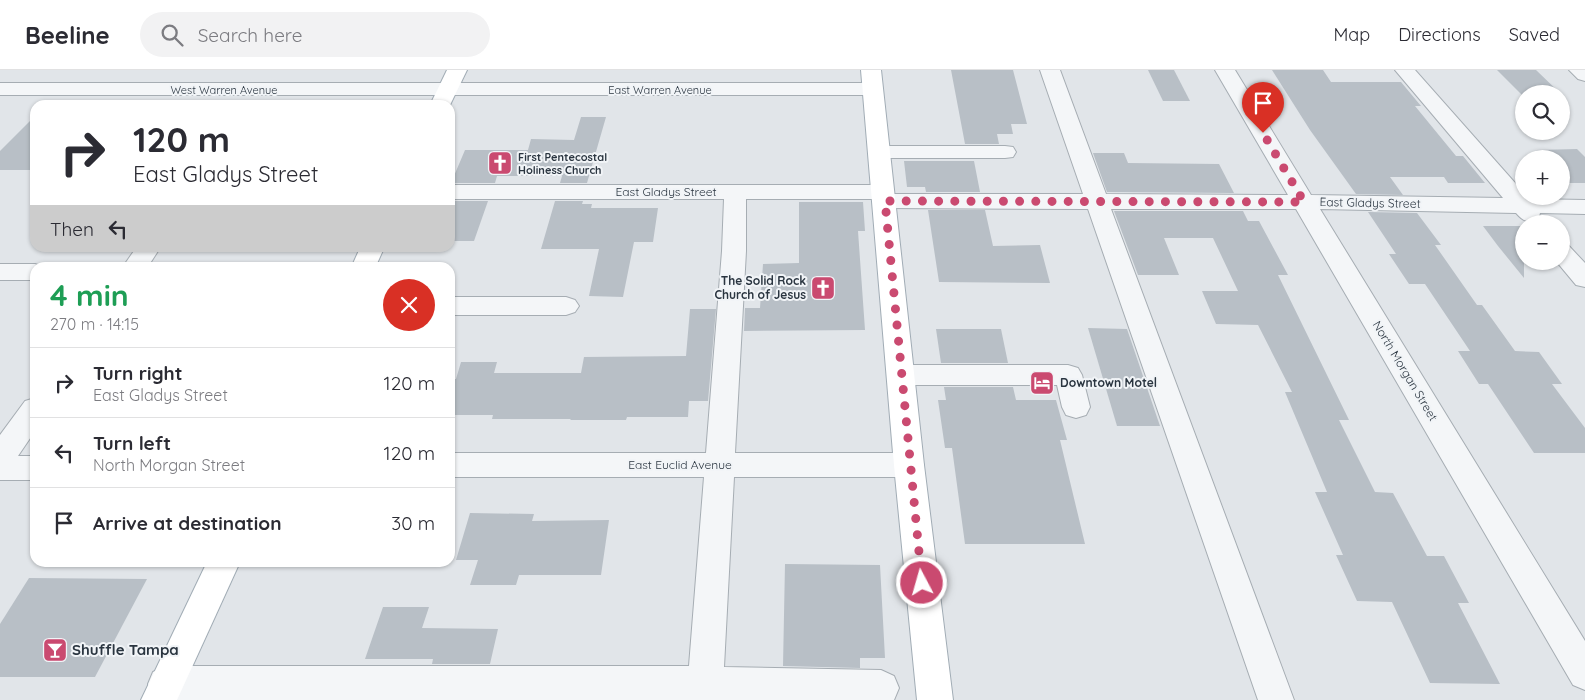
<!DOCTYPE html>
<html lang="en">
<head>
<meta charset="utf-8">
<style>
  body { margin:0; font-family:Quicksand,sans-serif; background:#f2f2f3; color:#2b2b33; height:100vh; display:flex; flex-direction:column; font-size:19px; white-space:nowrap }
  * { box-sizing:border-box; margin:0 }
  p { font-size:16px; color:#7c7c81 }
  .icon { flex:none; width:28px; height:28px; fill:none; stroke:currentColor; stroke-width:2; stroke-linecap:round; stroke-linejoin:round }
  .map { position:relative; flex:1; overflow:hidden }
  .side { position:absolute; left:30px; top:192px; width:425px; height:305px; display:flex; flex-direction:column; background:#fff; border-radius:15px; box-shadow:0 1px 4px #0004 }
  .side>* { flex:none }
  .hud { position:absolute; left:30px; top:30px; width:425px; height:152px; border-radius:15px; box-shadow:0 1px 4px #0004; background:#fff; color:#2b2b33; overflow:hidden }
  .buttons { position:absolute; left:1515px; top:15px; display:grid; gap:10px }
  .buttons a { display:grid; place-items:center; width:55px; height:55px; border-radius:50%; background:#fff; box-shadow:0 1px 4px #0004; font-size:25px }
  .pin { position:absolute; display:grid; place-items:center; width:42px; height:42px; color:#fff; margin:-51px -21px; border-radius:50% 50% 50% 0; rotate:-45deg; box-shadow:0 0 5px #0007 }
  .pin .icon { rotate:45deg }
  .me { position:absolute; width:55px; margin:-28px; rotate:354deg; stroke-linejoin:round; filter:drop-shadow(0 0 4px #0008) }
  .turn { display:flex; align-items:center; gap:18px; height:105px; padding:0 20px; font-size:22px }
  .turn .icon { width:65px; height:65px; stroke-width:2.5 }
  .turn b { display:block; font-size:35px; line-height:42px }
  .then { display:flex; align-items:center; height:48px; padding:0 20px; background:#0003; gap:10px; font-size:19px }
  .round { display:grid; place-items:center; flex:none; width:52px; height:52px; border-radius:26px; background:#f2f2f3 }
  .summary { display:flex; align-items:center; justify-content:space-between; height:85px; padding:0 20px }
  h1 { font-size:30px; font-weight:800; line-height:38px; color:#1e9e55 }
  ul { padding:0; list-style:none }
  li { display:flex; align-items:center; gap:15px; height:70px; padding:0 20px; border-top:1px solid #e1e1e2 }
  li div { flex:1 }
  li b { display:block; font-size:19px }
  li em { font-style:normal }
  header { display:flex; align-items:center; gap:30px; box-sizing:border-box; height:70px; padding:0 25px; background:#fff; border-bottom:1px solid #e1e1e2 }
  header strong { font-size:24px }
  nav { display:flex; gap:28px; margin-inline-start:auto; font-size:18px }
  .search { width:350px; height:45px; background:#f2f2f3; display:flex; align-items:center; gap:12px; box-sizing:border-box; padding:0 18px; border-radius:28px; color:#7c7c81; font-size:19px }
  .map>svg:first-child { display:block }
  .building { fill:#b8bfc6 }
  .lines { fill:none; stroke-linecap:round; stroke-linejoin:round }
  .minor-casing { stroke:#a6adb3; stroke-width:2 }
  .major-casing { stroke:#a1acb5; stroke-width:2 }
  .minor { fill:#f4f6f8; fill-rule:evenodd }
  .major { fill:#fff; fill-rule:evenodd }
  .route { stroke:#ca4a70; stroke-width:9; stroke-dasharray:0 16.2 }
  .labels { text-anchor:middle; stroke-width:4; stroke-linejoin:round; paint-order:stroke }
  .far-street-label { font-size:11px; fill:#2a3540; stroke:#f1f4f7 }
  .far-poi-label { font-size:11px; font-weight:bold; fill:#2a3540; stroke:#f1f4f7; text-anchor:start }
  .street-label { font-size:12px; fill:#2a3540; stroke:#f1f4f7 }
  .poi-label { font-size:12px; font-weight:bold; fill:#2a3540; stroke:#f1f4f7; text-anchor:end }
  .near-poi-label { font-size:15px; font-weight:bold; fill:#2a3540; stroke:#f1f4f7; text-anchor:start }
</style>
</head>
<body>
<header>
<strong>Beeline</strong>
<div class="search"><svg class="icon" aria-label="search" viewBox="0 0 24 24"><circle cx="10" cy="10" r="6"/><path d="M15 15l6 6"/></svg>Search here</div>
<nav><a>Map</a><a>Directions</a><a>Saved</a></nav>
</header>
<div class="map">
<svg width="1585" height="630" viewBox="0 0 1585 630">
  <rect width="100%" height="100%" fill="#e1e5e9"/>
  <g class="building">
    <polygon points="951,0 1013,0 1027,54 1011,54 1013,64 997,64 999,74 965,74"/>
    <polygon points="1148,0 1174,0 1190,31 1163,31"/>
    <polygon points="1272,0 1323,0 1331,12 1401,12 1421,36 1415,36 1456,86 1463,86 1485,113 1448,113 1444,107 1390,107 1403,125 1356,124 1310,60"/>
    <polygon points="1497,0 1536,0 1561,24 1524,24 1524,27"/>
    <polygon points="35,46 35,100 0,100 0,81"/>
    <polygon points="581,47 606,47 587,113 560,113 562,106 497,106 495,113 451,113 465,80 528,80 531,69 574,70"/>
    <polygon points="1577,79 1585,87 1585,113 1569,113 1561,106 1561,89 1545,89 1536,80"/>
    <polygon points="1093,83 1124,83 1128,93 1219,94 1234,123 1107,122"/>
    <polygon points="904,91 974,91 980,122 926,122 925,117 907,117"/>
    <polygon points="450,131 488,131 474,171 450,171"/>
    <polygon points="555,131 583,131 582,134 592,134 591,138 658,138 653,172 634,172 623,227 589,226 599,179 541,179"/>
    <polygon points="799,132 863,132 865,161 858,161 865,260 744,261 745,238 760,238 763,194 799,193"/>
    <polygon points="928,140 985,140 993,176 1040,175 1050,213 939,212"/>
    <polygon points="1114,141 1243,141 1248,151 1259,151 1288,205 1278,205 1349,350 1339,350 1375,422 1393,423 1427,486 1444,486 1469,533 1458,533 1500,614 1430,613 1392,532 1357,531 1336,485 1343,485 1315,422 1327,422 1285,322 1292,322 1258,255 1216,254 1202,221 1238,221 1213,168 1164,168 1179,205 1138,205"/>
    <polygon points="1368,142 1417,143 1441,175 1435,175 1477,235 1482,235 1515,281 1539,282 1562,314 1552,314 1585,358 1585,383 1534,383 1488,314 1479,314 1458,281 1470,281 1425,214 1409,214 1389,184 1396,184"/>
    <polygon points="1483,156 1524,156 1524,208 1498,176"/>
    <polygon points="690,239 716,239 708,331 689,331 688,347 627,347 626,350 570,350 571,349 492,349 493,345 450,345 450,309 456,309 461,292 497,292 494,303 581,303 584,287 686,286"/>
    <polygon points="1088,258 1127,259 1160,356 1117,356"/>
    <polygon points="936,259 1001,259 1008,293 941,293"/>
    <polygon points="944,317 1013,317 1016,330 1056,330 1067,370 1060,370 1085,474 965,474 952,378 945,378 938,330 946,330"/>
    <polygon points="470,443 534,444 532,451 609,450 601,505 519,505 516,515 470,515 478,490 456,490"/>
    <polygon points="785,494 880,495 885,588 860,588 860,598 783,596"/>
    <polygon points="29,508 147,509 95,607 0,607 0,554"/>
    <polygon points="383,537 429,537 422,558 498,559 490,594 432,594 433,589 365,589"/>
  </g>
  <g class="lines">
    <defs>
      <g id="minor">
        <path d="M1040,0H1060L1106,124L1288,125L1215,0H1235L1311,125L1503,128L1395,0H1415L1524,123V126L1528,129L1585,130V144L1540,143L1538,150C1527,153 1523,151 1516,143L1320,139L1585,571V620L1573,615L1296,139H1111L1294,630H1258L1088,139L885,138L877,136L874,131L875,129H746V181L735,383H909L919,386L924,395L919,404L909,407H734L724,597L881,600L894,606L899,618L894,630H162L153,626L148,614L153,602L166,596H689L704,407H450V383H706L722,181L724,129H450V115H883L891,117L894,122L893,124H1083Z"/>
        <polygon points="1569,0 1585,0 1585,11 1578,9"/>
        <polygon points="0,13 873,13 880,15 883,19 880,23 873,25 0,25"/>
        <polygon points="879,76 1005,76 1013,77 1016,82 1013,87 1005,88 879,88 871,87 868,82 871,77"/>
        <polygon points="1561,174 1569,176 1585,193 1585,217 1576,215 1556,191 1561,191"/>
        <polygon points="136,178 160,178 147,198 122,198"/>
        <polygon points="0,194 35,194 45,198 35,198 35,210 0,210"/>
        <polygon points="450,227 566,227 575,230 579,236 575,242 566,245 450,245"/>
        <polygon points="901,295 1068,295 1078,298 1082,305 1090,337 1086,345 1076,348 1066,345 1062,337 1057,315 901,315 891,312 887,305 891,298"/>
        <polygon points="35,328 35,361 18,386 35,386 35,410 0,410 0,365 25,331"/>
      </g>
      <g id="major">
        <polygon points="447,0 467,0 450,35 430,35"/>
        <polygon points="861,0 881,0 924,395 953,630 917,630 894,395"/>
        <polygon points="360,178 384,178 375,198 351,198"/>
        <polygon points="207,492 240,492 177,630 141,630"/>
      </g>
    </defs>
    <use href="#minor" class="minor-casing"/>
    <use href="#major" class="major-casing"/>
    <use href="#minor" class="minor"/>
    <use href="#major" class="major"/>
  </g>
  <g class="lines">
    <polyline class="route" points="922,513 885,131 1304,132 1263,63"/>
  </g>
  <defs>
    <symbol id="church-square" viewBox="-11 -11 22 22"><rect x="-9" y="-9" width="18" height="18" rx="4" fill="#ca4a70" stroke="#f1f4f7"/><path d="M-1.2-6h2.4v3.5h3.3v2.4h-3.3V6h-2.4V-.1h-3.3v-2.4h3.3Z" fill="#fff"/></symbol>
    <symbol id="hotel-square" viewBox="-11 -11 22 22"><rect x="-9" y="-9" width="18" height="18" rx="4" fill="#ca4a70" stroke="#f1f4f7"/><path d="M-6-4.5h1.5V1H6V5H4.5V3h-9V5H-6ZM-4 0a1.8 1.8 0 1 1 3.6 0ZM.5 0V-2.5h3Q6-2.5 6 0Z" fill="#fff"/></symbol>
    <symbol id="bar-square" viewBox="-11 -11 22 22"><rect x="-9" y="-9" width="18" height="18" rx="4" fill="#ca4a70" stroke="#f1f4f7"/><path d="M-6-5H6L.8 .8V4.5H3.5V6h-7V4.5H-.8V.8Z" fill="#fff"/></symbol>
  </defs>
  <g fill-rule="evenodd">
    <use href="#church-square" x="486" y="79" width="28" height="28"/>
    <use href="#church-square" x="809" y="204" width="28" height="28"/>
    <use href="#hotel-square" x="1028" y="299" width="28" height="28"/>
    <use href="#bar-square" x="41" y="566" width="28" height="28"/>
  </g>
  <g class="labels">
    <g class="far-street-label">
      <text x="224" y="24">West Warren Avenue</text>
      <text x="660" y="24">East Warren Avenue</text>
    </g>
    <g class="far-poi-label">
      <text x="518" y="91">First Pentecostal<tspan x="518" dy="13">Holiness Church</tspan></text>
    </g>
    <g class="street-label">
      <text x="666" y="126">East Gladys Street</text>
      <text transform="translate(1370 133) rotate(1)" y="4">East Gladys Street</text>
      <text transform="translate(1405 301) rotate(59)" y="4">North Morgan Street</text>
      <text x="680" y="399">East Euclid Avenue</text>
    </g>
    <g class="poi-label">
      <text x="806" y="215">The Solid Rock<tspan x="806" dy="14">Church of Jesus</tspan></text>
      <text x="1060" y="317" text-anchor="start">Downtown Motel</text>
    </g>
    <g class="near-poi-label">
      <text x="72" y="585">Shuffle Tampa</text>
    </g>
  </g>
</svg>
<div class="buttons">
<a><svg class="icon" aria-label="search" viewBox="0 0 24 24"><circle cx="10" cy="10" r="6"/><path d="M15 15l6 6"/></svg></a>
<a>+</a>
<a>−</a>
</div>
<div class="pin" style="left:1263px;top:63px;background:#d93025"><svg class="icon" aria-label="arrive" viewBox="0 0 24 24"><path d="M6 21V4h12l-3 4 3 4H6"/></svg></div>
<svg class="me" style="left:922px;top:513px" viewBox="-20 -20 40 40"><circle r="17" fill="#ca4a70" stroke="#fff" stroke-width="3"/><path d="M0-11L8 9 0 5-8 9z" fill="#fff"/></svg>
<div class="hud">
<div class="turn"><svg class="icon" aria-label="right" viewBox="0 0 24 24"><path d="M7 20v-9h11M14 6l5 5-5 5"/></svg><div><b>120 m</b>East Gladys Street</div></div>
<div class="then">Then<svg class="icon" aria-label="left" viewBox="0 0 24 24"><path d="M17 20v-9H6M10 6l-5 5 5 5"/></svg></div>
</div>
<section class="side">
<div class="summary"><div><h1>4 min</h1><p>270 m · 14:15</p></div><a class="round" style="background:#d93025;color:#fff"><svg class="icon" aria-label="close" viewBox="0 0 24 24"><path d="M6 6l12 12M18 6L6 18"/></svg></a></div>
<ul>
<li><svg class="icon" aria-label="right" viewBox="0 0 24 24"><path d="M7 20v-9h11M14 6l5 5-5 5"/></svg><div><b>Turn right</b><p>East Gladys Street</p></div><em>120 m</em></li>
<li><svg class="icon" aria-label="left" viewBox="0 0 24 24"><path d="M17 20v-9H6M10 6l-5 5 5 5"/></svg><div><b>Turn left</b><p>North Morgan Street</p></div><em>120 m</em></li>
<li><svg class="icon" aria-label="arrive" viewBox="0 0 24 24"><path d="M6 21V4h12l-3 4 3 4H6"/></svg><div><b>Arrive at destination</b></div><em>30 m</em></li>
</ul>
</section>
</div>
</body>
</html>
